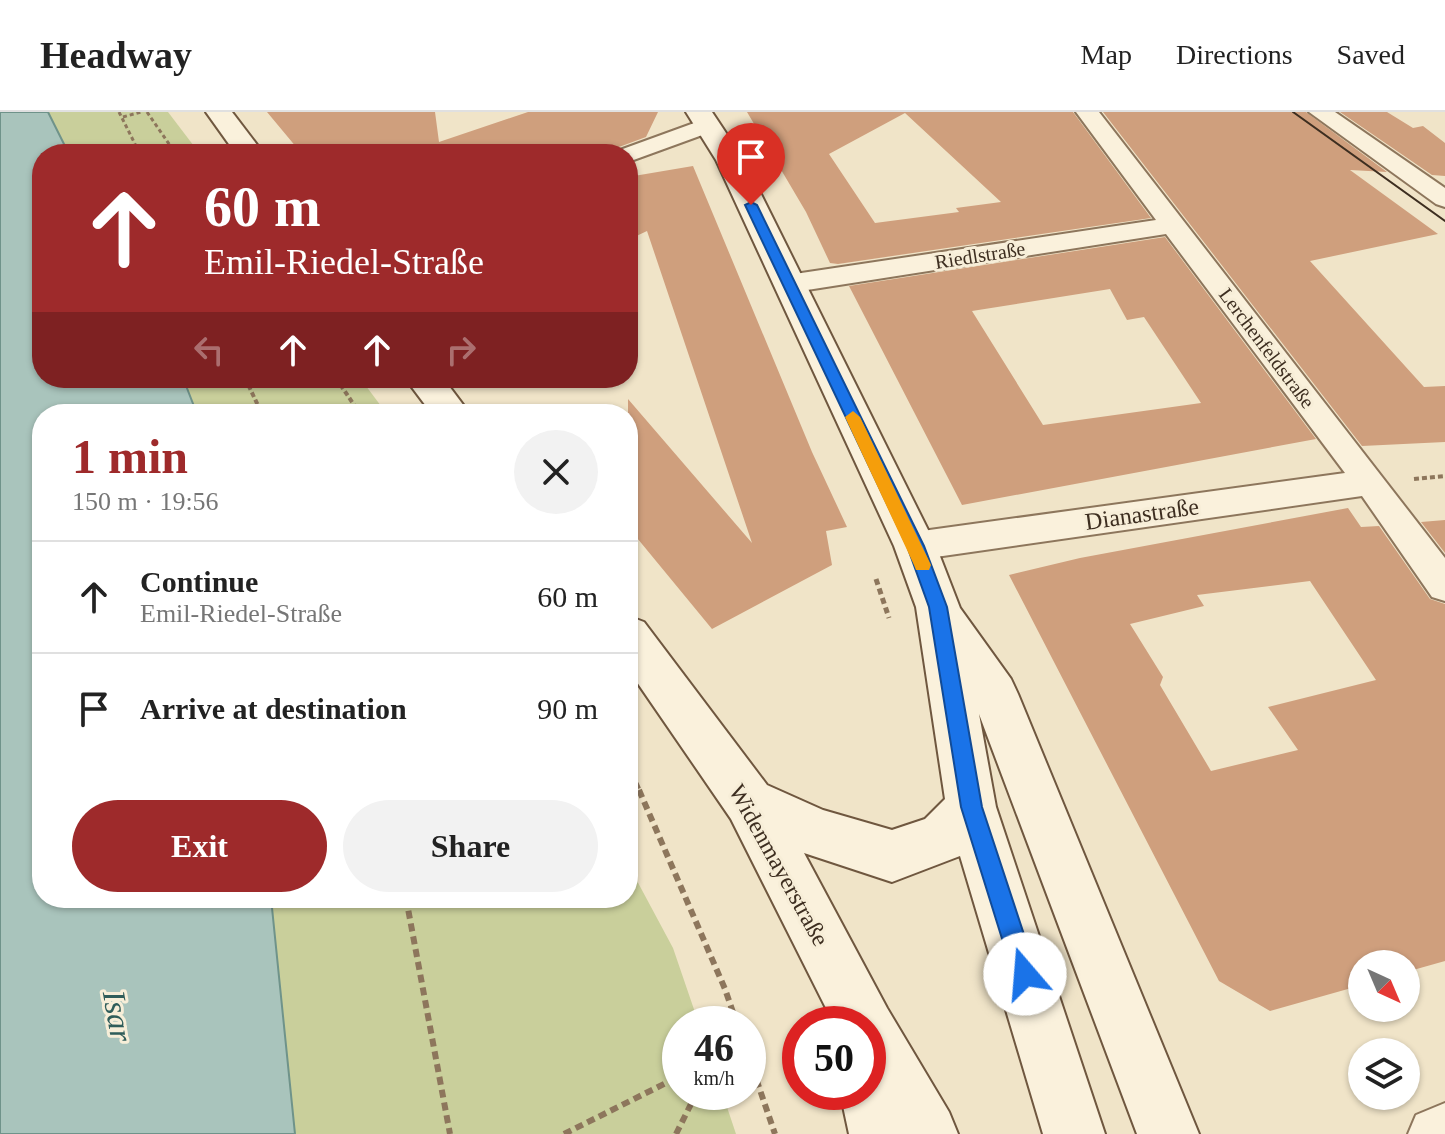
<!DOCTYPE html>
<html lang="en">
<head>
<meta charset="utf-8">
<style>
  body { margin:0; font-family:Georgia,serif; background:#f2f2f2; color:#222; height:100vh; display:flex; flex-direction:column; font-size:30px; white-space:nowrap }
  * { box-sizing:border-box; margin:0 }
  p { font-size:26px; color:#767676 }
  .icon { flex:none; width:44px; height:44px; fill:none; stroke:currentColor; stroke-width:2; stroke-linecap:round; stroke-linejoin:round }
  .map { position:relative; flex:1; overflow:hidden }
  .panel { position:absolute; left:32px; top:292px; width:606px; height:504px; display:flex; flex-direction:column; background:#fff; border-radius:32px; box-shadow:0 2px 6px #0004 }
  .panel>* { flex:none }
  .guide { position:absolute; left:32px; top:32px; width:606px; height:244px; border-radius:32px; box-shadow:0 2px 6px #0004; background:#9e2a2b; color:#fff; overflow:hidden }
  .needle { width:52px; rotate:136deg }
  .controls { position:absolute; left:1348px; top:838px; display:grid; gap:16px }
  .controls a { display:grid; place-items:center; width:72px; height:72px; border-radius:50%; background:#fff; box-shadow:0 2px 6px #0004; font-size:40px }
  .speed { position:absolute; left:662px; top:894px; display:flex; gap:16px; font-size:40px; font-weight:700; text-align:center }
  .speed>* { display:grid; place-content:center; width:104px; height:104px; border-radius:50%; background:#fff; box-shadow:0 2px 6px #0004; line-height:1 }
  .speed small { font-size:20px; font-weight:400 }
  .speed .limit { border:12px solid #d22; background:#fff; color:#111 }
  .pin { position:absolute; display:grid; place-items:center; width:68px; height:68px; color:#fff; margin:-82px -34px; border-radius:50% 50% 50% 0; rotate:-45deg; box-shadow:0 0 8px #0007 }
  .pin .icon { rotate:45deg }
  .me { position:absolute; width:88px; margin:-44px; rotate:342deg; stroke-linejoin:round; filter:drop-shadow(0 0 6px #0008) }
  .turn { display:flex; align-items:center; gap:28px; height:168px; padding:0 40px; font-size:36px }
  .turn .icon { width:104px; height:104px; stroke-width:2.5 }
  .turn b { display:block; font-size:56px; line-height:68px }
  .lanes { display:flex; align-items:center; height:76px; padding:0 40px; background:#0003; justify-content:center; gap:40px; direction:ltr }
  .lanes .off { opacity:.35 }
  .round { display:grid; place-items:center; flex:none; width:84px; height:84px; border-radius:42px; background:#f2f2f2 }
  .overview { display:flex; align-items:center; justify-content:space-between; height:136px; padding:0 40px }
  h1 { font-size:48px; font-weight:700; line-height:60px; color:#9e2a2b }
  .action { display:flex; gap:16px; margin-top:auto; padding:16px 40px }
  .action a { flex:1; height:92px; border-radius:48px; background:#9e2a2b; color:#fff; font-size:32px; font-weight:700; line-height:92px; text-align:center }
  .action a+a { background:#f2f2f2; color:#222 }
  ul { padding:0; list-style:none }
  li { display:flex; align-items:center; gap:24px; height:112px; padding:0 40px; border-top:2px solid #e0e0e0 }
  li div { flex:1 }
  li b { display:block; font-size:30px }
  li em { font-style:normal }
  header { display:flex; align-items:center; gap:48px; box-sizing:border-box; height:112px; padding:0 40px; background:#fff; border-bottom:2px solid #e0e0e0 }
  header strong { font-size:38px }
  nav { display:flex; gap:44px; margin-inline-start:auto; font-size:28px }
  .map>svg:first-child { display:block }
  .green { fill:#c9cf9b }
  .water { fill:#a9c4bc; stroke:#6f938a; stroke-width:2 }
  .building { fill:#cf9f7d; fill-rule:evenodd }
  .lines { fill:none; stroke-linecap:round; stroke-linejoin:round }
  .minor-casing { stroke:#8d765c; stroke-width:4 }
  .secondary-casing { stroke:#6f573f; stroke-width:4 }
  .path-far3 { stroke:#8d765c; stroke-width:3; stroke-dasharray:4 3; stroke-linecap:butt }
  .path-far2 { stroke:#8d765c; stroke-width:4; stroke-dasharray:5 3; stroke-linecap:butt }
  .path-far1 { stroke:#8d765c; stroke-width:5; stroke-dasharray:6 4; stroke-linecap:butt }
  .path { stroke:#8d765c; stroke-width:6; stroke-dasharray:8 5; stroke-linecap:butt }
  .minor { fill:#faf1dc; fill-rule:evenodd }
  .secondary { fill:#faf1dc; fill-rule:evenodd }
  .tram { stroke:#3d2e20; stroke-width:2 }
  .route { fill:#1a73e8; stroke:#114b97; stroke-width:2 }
  .slow { fill:#f59e0b }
  .labels { text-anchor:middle; stroke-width:6; stroke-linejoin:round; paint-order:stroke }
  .far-street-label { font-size:20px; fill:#3d2e20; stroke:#f7eed8 }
  .street-label { font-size:24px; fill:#3d2e20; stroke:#f7eed8 }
  .near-water-label { font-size:32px; font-style:italic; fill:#2f5d5a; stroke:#f7eed8 }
</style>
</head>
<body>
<header>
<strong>Headway</strong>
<nav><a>Map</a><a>Directions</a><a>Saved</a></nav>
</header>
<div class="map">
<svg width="1445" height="1022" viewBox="0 0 1445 1022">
  <rect width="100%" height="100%" fill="#f0e4c8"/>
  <g class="green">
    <polygon points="48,0 168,0 200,42 69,42"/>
    <polygon points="183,266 360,266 387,302 197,302"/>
    <polygon points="628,752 673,836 699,912 680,912 680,980 722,980 736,1022 295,1022 271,786 628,786"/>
  </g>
  <polygon class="water" points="0,0 48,0 69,42 42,42 42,266 183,266 197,302 42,302 42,786 271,786 295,1022 0,1022"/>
  <g class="building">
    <polygon points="267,0 435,0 439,30 528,0 658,0 646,25 619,35 614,42 302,42"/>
    <path d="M747,0H1073L1151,106L838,152L830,151L806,100ZM905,1L1001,90L956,96L959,100L875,111L829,42Z"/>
    <polygon points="1103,0 1306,0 1387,60 1350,58 1438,122 1310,149 1424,275 1445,274 1445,330 1362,334"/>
    <polygon points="1340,0 1387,0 1413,16 1423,14 1445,31 1445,64 1432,63"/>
    <polygon points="693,54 812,340 847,415 826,419 832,453 712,517 628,415 628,287 752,431 647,119 628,128 628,65"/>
    <path d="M1165,125L1316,327L962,393L849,174ZM1110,177L1127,208L1144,205L1201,291L1043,313L972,199Z"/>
    <path d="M1348,396L1361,415L1379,414L1430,487L1445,492V849L1406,860V852H1362V873L1270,899L1219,869L1009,463L1080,446ZM1310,469L1376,568L1268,595L1298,638L1211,659L1160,573L1163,565L1130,512L1204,494L1197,483Z"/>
    <polygon points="1445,408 1445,441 1421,410"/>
  </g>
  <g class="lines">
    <defs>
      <g id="minor">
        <polygon points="1076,0 1099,0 1445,446 1445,489 1432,485 1362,384 915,448 902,444 897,434 902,424 915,420 1345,361 1166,122 788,181 778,178 774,172 778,166 788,163 1156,108"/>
        <polygon points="1309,0 1335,0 1445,76 1445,95 1436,92"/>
        <polygon points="708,6 716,8 719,13 716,18 628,50 628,42 617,42 620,38"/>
        <polygon points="1445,991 1445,1022 1408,1022 1416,1003"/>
      </g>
      <g id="secondary">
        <polygon points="206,0 232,0 264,42 236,42"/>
        <polygon points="686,0 712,0 744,48 936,434 960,496 1011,567 1018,582 1199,1022 1137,1022 979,602 996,695 1105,1022 1043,1022 960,744 892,770 804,741 887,896 949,1000 958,1022 849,1022 840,980 868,980 868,912 834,912 731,707 628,557 628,504 644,510 767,673 823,698 892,718 925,707 945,687 916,495 894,434 716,48"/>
        <polygon points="405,266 443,266 470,302 432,302"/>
      </g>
    </defs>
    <use href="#minor" class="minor-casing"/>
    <use href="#secondary" class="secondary-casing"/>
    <g class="path-far3">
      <polyline points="119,0 140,42"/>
      <polyline points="147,0 176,42"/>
      <polyline points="123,5 141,0"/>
    </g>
    <g class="path-far2">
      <polyline points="245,266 262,302"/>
      <polyline points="336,266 360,302"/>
      <polyline points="1414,367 1445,364"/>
    </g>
    <g class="path-far1">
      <polyline points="876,467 889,506"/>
      <polyline points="628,653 640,680"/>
      <polyline points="628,675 632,680"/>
    </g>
    <g class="path">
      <polyline points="631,678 638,686"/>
      <polyline points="639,678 725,877 737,912"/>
      <polyline points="406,786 450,1022"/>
      <polyline points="748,943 775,1022"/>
      <polyline points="564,1022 680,964"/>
      <polyline points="676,1022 697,980"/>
    </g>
    <use href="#minor" class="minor"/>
    <use href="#secondary" class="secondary"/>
    <polyline class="tram" points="1293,0 1445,109"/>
  </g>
  <polygon class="route" points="751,90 757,93 924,434 947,495 982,695 1037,862 1033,870 1025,873 1017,870 1013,862 961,695 929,495 907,434 745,93"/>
  <polygon class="slow" points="853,299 860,305 931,453 929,458 916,458 914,453 845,305"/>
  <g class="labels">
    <g class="far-street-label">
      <text transform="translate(980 143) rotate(-9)" y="7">Riedlstraße</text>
      <text transform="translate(1267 236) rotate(53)" y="7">Lerchenfeldstraße</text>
    </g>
    <g class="street-label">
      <text transform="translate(1142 402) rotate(-8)" y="8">Dianastraße</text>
      <text transform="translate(779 753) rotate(61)" y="8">Widenmayerstraße</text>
    </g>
    <g class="near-water-label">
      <text transform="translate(118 904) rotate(80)" y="11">Isar</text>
    </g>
  </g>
</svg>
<div class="controls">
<a><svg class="needle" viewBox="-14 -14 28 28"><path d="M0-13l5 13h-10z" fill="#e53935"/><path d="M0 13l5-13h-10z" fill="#767676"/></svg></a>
<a><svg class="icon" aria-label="layers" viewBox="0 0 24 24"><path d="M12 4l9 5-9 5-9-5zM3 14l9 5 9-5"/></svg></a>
</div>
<div class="speed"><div>46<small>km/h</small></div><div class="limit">50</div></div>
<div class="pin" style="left:751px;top:93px;background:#d93025"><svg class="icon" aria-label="arrive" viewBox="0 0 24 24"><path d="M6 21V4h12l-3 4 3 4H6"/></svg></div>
<svg class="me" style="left:1025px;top:862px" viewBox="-20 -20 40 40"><circle r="19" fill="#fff"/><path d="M0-13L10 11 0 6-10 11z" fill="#1a73e8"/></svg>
<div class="guide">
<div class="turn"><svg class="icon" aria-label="ahead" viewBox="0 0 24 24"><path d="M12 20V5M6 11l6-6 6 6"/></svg><div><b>60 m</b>Emil-Riedel-Straße</div></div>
<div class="lanes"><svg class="icon off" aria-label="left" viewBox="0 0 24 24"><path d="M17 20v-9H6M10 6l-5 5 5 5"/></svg><svg class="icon" aria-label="ahead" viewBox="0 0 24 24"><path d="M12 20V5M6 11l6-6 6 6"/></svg><svg class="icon" aria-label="ahead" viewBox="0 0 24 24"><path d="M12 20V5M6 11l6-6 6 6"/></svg><svg class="icon off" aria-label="right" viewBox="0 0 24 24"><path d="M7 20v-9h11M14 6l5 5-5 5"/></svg></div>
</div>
<section class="panel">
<div class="overview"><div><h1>1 min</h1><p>150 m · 19:56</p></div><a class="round"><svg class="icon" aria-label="close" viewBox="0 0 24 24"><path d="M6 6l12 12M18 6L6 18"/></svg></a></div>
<ul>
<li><svg class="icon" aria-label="ahead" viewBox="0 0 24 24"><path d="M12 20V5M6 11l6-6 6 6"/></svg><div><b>Continue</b><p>Emil-Riedel-Straße</p></div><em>60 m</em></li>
<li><svg class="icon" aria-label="arrive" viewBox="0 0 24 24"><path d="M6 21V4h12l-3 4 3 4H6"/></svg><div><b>Arrive at destination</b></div><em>90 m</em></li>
</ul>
<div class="action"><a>Exit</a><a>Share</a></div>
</section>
</div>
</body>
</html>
